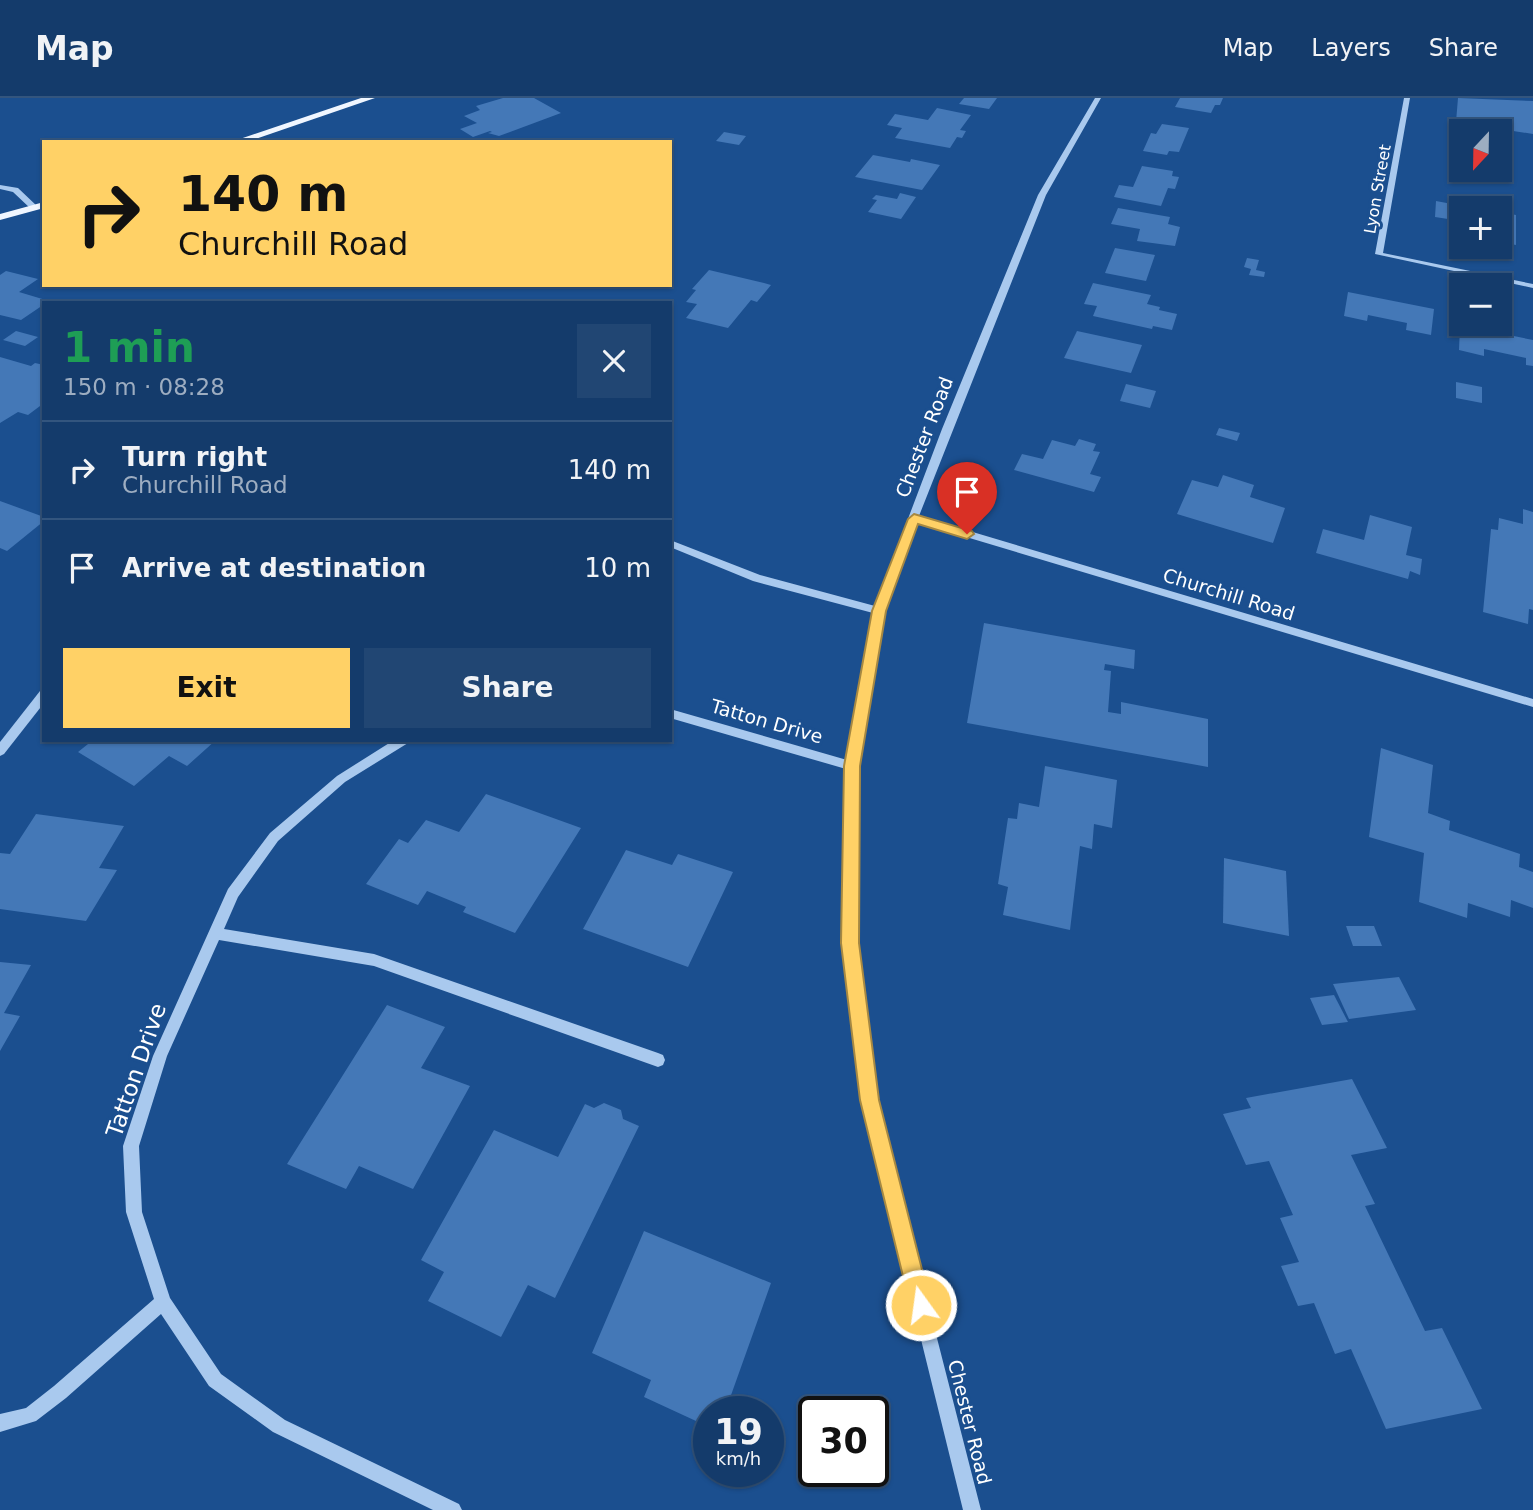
<!DOCTYPE html>
<html lang="en">
<head>
<meta charset="utf-8">
<style>
  body { margin:0; font-family:"DejaVu Sans",sans-serif; background:#214673; color:#f1f3f6; height:100vh; display:flex; flex-direction:column; font-size:26px; white-space:nowrap }
  * { box-sizing:border-box; margin:0 }
  p { font-size:23px; color:#9dadc1 }
  .icon { flex:none; width:38px; height:38px; fill:none; stroke:currentColor; stroke-width:2; stroke-linecap:round; stroke-linejoin:round }
  .map { position:relative; flex:1; overflow:hidden }
  .side { position:absolute; left:42px; top:203px; width:630px; height:441px; display:flex; flex-direction:column; background:#143b6b; border-radius:0px; box-shadow:0 2px 5px #0004,0 0 0 2px #33557e }
  .side>* { flex:none }
  .hud { position:absolute; left:42px; top:42px; width:630px; height:147px; border-radius:0px; box-shadow:0 2px 5px #0004,0 0 0 2px #33557e; background:#ffd166; color:#111; overflow:hidden }
  .needle { width:46px; rotate:202deg }
  .fabs { position:absolute; left:1449px; top:21px; display:grid; gap:14px }
  .fabs a { display:grid; place-items:center; width:63px; height:63px; border-radius:0px; background:#143b6b; box-shadow:0 2px 5px #0004,0 0 0 2px #33557e; font-size:35px }
  .speed { position:absolute; left:693px; top:1298px; display:flex; gap:14px; font-size:35px; font-weight:700; text-align:center }
  .speed>* { display:grid; place-content:center; width:91px; height:91px; border-radius:50%; background:#143b6b; box-shadow:0 2px 5px #0004,0 0 0 2px #33557e; line-height:1 }
  .speed small { font-size:18px; font-weight:400 }
  .speed .limit { border:4px solid #111; border-radius:10px; background:#fff; color:#111 }
  .pin { position:absolute; display:grid; place-items:center; width:60px; height:60px; color:#fff; margin:-72px -30px; border-radius:50% 50% 50% 0; rotate:-45deg; box-shadow:0 0 7px #0007 }
  .pin .icon { rotate:45deg }
  .me { position:absolute; width:77px; margin:-38px; rotate:346deg; stroke-linejoin:round; filter:drop-shadow(0 0 5px #0008) }
  .turn { display:flex; align-items:center; gap:24px; height:147px; padding:0 21px; font-size:32px }
  .turn .icon { width:91px; height:91px; stroke-width:2.5 }
  .turn b { display:block; font-size:49px; line-height:60px }
  .round { display:grid; place-items:center; flex:none; width:74px; height:74px; border-radius:0px; background:#214673 }
  .headline { display:flex; align-items:center; justify-content:space-between; height:119px; padding:0 21px }
  h1 { font-size:42px; font-weight:700; line-height:52px; color:#1e9e55 }
  .action { display:flex; gap:14px; margin-top:auto; padding:14px 21px }
  .action a { flex:1; height:80px; border-radius:0px; background:#ffd166; color:#111; font-size:28px; font-weight:700; line-height:80px; text-align:center }
  .action a+a { background:#214673; color:#f1f3f6 }
  ul { padding:0; list-style:none }
  li { display:flex; align-items:center; gap:21px; height:98px; padding:0 21px; border-top:2px solid #33557e }
  li div { flex:1 }
  li b { display:block; font-size:26px }
  li em { font-style:normal }
  header { display:flex; align-items:center; gap:42px; box-sizing:border-box; height:98px; padding:0 35px; background:#143b6b; border-bottom:2px solid #33557e }
  header strong { font-size:33px }
  nav { display:flex; gap:38px; margin-inline-start:auto; font-size:24px }
  .map>svg:first-child { display:block }
  .building { fill:#4478b7 }
  .lines { fill:none; stroke-linecap:round; stroke-linejoin:round }
  .minor { fill:#a9c9ee; fill-rule:evenodd }
  .major { fill:#f0f6ff; fill-rule:evenodd }
  .route { fill:#ffd166; stroke:#a68842; stroke-width:2 }
  .labels { text-anchor:middle; stroke-width:6; stroke-linejoin:round; paint-order:stroke }
  .far-street-label { font-size:16px; fill:#fff; stroke:#1b4f8f }
  .street-label { font-size:19px; fill:#fff; stroke:#1b4f8f }
  .near-street-label { font-size:23px; fill:#fff; stroke:#1b4f8f }
</style>
</head>
<body>
<header>
<strong>Map</strong>
<nav><a>Map</a><a>Layers</a><a>Share</a></nav>
</header>
<div class="map">
<svg width="1533" height="1412" viewBox="0 0 1533 1412">
  <rect width="100%" height="100%" fill="#1b4f8f"/>
  <g class="building">
    <polygon points="503,0 534,0 561,15 499,38 488,35 492,34 490,33 473,39 460,31 477,25 464,18 480,12 476,8"/>
    <polygon points="964,0 997,0 989,11 959,6"/>
    <polygon points="1180,0 1223,0 1220,7 1215,7 1211,15 1175,9"/>
    <polygon points="1458,0 1533,3 1533,36 1456,24"/>
    <polygon points="937,10 971,17 960,32 966,33 962,40 957,39 950,50 895,40 902,30 887,27 895,16 928,22"/>
    <polygon points="1162,26 1189,30 1179,54 1169,53 1167,57 1143,53 1151,35 1156,36"/>
    <polygon points="724,34 746,38 739,47 716,43"/>
    <polygon points="873,57 910,64 911,61 940,67 922,92 855,79"/>
    <polygon points="1142,68 1173,73 1172,78 1179,79 1175,91 1168,90 1161,108 1114,99 1119,87 1133,89"/>
    <polygon points="900,95 916,99 901,121 868,114 877,102 872,101 876,97 897,101"/>
    <polygon points="1436,103 1468,109 1468,110 1461,110 1461,123 1435,119"/>
    <polygon points="1118,110 1170,119 1168,126 1180,129 1175,148 1137,143 1140,131 1111,126"/>
    <polygon points="1500,114 1516,117 1516,147 1500,144"/>
    <polygon points="1115,150 1155,157 1146,183 1105,175"/>
    <polygon points="1247,160 1259,162 1256,172 1265,174 1264,179 1249,177 1251,171 1244,169"/>
    <polygon points="709,172 764,185 771,187 757,204 751,202 728,230 686,220 697,206 686,204 696,192 692,191"/>
    <polygon points="6,173 38,181 19,194 49,203 21,222 0,217 0,177"/>
    <polygon points="1093,185 1151,197 1147,206 1160,209 1159,212 1177,216 1172,232 1153,228 1152,231 1093,218 1097,208 1084,206"/>
    <polygon points="1348,194 1434,211 1431,237 1406,232 1407,225 1368,217 1367,223 1344,218"/>
    <polygon points="1460,227 1533,242 1533,268 1526,267 1526,260 1484,251 1484,258 1459,252"/>
    <polygon points="16,233 38,239 25,248 3,242"/>
    <polygon points="1077,233 1142,247 1131,275 1064,260"/>
    <polygon points="0,259 31,268 35,265 44,267 44,291 41,292 44,293 44,305 28,317 18,314 0,325"/>
    <polygon points="1456,284 1482,289 1482,305 1456,300"/>
    <polygon points="1126,286 1156,293 1150,310 1120,303"/>
    <polygon points="1219,330 1240,335 1237,343 1216,337"/>
    <polygon points="1079,341 1096,346 1093,353 1100,354 1090,376 1101,379 1094,394 1014,372 1022,356 1043,361 1052,342 1075,348"/>
    <polygon points="1223,377 1254,387 1250,399 1285,410 1273,445 1177,416 1192,382 1218,389"/>
    <polygon points="0,403 44,419 44,423 7,453 0,450"/>
    <polygon points="1523,411 1533,414 1533,512 1529,511 1528,526 1483,514 1491,431 1498,432 1499,420 1523,426"/>
    <polygon points="1370,417 1412,429 1406,457 1422,461 1420,477 1410,473 1408,481 1316,455 1323,431 1364,442"/>
    <polygon points="984,525 1135,552 1134,571 1105,566 1104,572 1111,573 1108,614 1121,616 1121,604 1208,621 1208,669 967,625"/>
    <polygon points="93,642 216,642 187,668 169,658 134,688 78,654"/>
    <polygon points="1381,650 1433,667 1428,715 1450,723 1449,732 1520,756 1519,769 1533,774 1533,810 1511,802 1510,819 1468,805 1467,820 1419,804 1424,755 1369,739"/>
    <polygon points="1045,668 1117,682 1112,730 1094,726 1092,751 1080,748 1070,832 1003,817 1008,789 998,786 1008,720 1017,721 1019,705 1039,709"/>
    <polygon points="486,696 581,730 515,835 463,814 466,809 427,793 418,807 366,786 399,741 408,745 426,722 459,734"/>
    <polygon points="36,716 124,728 99,770 117,772 86,823 0,811 0,755 10,756"/>
    <polygon points="626,752 672,767 678,756 733,774 688,869 583,831"/>
    <polygon points="1224,760 1286,773 1289,838 1223,825"/>
    <polygon points="1346,828 1374,828 1382,848 1353,848"/>
    <polygon points="0,864 31,867 4,915 20,918 0,953"/>
    <polygon points="1399,879 1416,912 1349,921 1333,886"/>
    <polygon points="1334,897 1348,924 1322,927 1310,900"/>
    <polygon points="387,907 445,929 421,970 470,988 413,1091 359,1068 346,1091 287,1066"/>
    <polygon points="1352,981 1387,1050 1351,1057 1375,1106 1365,1108 1425,1233 1442,1230 1482,1311 1386,1331 1351,1251 1335,1256 1314,1205 1298,1208 1281,1168 1299,1164 1280,1120 1293,1117 1269,1063 1246,1067 1223,1016 1251,1010 1246,1000"/>
    <polygon points="604,1005 621,1012 623,1021 639,1028 555,1200 528,1187 501,1239 428,1203 444,1174 421,1162 494,1032 558,1059 585,1006 594,1010"/>
    <polygon points="644,1133 771,1185 725,1314 709,1314 709,1329 644,1299 651,1282 592,1255"/>
  </g>
  <g class="lines">
    <g class="minor">
      <polygon points="1095,0 1101,0 1046,97 919,418 1533,601 1533,609 916,424 884,513 858,668 857,845 876,1002 981,1412 963,1412 862,1002 843,845 846,671 670,620 670,611 847,662 873,515 753,483 670,449 670,442 760,477 875,508 942,331 1038,97"/>
      <polygon points="1404,0 1410,0 1383,155 1533,186 1533,190 1375,156"/>
      <polygon points="0,87 18,90 38,109 31,111 13,94 0,91"/>
      <polygon points="44,592 44,605 4,656 0,658 0,644 40,593"/>
      <polygon points="394,642 410,642 408,645 345,684 278,743 238,799 224,831 374,856 658,955 663,957 665,962 663,967 658,969 374,868 219,842 167,958 139,1048 142,1114 170,1200 221,1276 285,1322 459,1406 462,1412 433,1412 273,1334 209,1288 161,1216 66,1300 36,1323 0,1334 0,1316 26,1310 54,1288 154,1201 126,1114 123,1048 153,958 228,791 270,735 337,678"/>
    </g>
    <g class="major">
      <polygon points="361,0 375,0 247,44 231,44"/>
      <polygon points="44,104 44,110 0,122 0,116"/>
    </g>
  </g>
  <polygon class="route" points="914,416 972,433 974,436 967,441 918,426 886,513 860,668 859,845 879,1002 931,1207 928,1214 921,1218 913,1214 910,1207 860,1002 841,845 844,668 872,513 908,421"/>
  <g class="labels">
    <g class="far-street-label">
      <text transform="translate(1377 91) rotate(-80)" y="6">Lyon Street</text>
    </g>
    <g class="street-label">
      <text transform="translate(924 339) rotate(-69)" y="7">Chester Road</text>
      <text transform="translate(1229 496) rotate(17)" y="7">Churchill Road</text>
      <text transform="translate(767 623) rotate(16)" y="7">Tatton Drive</text>
      <text transform="translate(970 1324) rotate(76)" y="7">Chester Road</text>
    </g>
    <g class="near-street-label">
      <text transform="translate(136 972) rotate(-71)" y="8">Tatton Drive</text>
    </g>
  </g>
</svg>
<div class="fabs">
<a><svg class="needle" viewBox="-14 -14 28 28"><path d="M0-13l5 13h-10z" fill="#e53935"/><path d="M0 13l5-13h-10z" fill="#9dadc1"/></svg></a>
<a>+</a>
<a>−</a>
</div>
<div class="speed"><div>19<small>km/h</small></div><div class="limit">30</div></div>
<div class="pin" style="left:967px;top:436px;background:#d93025"><svg class="icon" aria-label="arrive" viewBox="0 0 24 24"><path d="M6 21V4h12l-3 4 3 4H6"/></svg></div>
<svg class="me" style="left:921px;top:1207px" viewBox="-20 -20 40 40"><circle r="17" fill="#ffd166" stroke="#fff" stroke-width="3"/><path d="M0-11L8 9 0 5-8 9z" fill="#fff"/></svg>
<div class="hud">
<div class="turn"><svg class="icon" aria-label="right" viewBox="0 0 24 24"><path d="M7 20v-9h11M14 6l5 5-5 5"/></svg><div><b>140 m</b>Churchill Road</div></div>
</div>
<section class="side">
<div class="headline"><div><h1>1 min</h1><p>150 m · 08:28</p></div><a class="round"><svg class="icon" aria-label="close" viewBox="0 0 24 24"><path d="M6 6l12 12M18 6L6 18"/></svg></a></div>
<ul>
<li><svg class="icon" aria-label="right" viewBox="0 0 24 24"><path d="M7 20v-9h11M14 6l5 5-5 5"/></svg><div><b>Turn right</b><p>Churchill Road</p></div><em>140 m</em></li>
<li><svg class="icon" aria-label="arrive" viewBox="0 0 24 24"><path d="M6 21V4h12l-3 4 3 4H6"/></svg><div><b>Arrive at destination</b></div><em>10 m</em></li>
</ul>
<div class="action"><a>Exit</a><a>Share</a></div>
</section>
</div>
</body>
</html>
